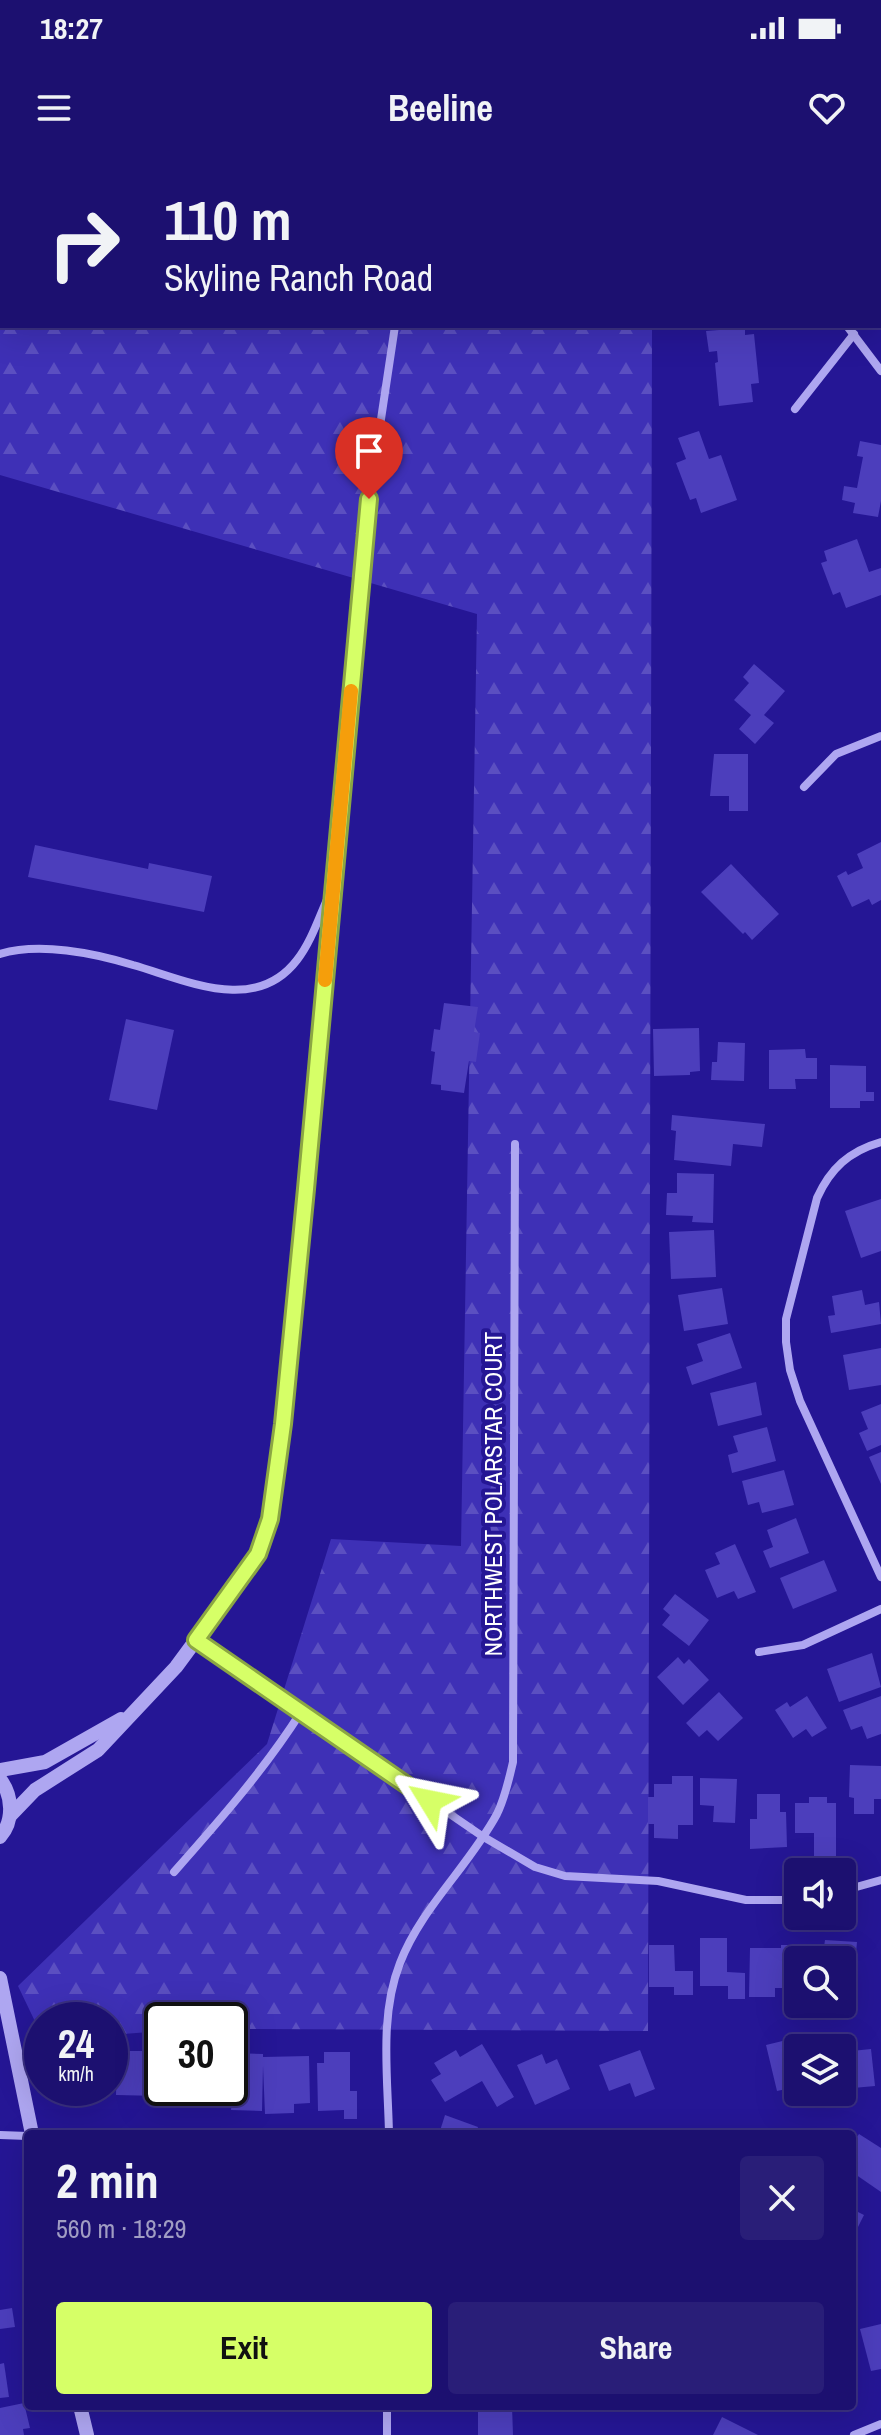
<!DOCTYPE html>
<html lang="en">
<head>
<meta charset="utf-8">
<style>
  body { margin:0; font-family:"Archivo Narrow",sans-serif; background:#291e78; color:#f1f3f6; height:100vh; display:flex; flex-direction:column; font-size:30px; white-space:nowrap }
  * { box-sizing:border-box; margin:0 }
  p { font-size:26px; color:#a09dc3 }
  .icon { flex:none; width:44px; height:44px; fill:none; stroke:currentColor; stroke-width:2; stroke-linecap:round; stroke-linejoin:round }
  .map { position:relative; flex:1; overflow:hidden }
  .details { position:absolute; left:24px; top:1970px; width:832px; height:280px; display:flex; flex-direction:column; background:#1c1070; border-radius:8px; box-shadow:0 8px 32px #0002,0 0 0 2px #3a3083 }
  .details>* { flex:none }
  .guide { position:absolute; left:0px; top:0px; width:882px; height:168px; box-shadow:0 8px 32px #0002,0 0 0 2px #3a3083; background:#1c1070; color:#f1f3f6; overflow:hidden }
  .fabs { position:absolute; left:784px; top:1698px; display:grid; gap:16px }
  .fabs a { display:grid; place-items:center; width:72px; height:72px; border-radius:8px; background:#1c1070; box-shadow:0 8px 32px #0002,0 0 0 2px #3a3083; font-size:40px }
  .speed { position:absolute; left:24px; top:1842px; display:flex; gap:16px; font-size:40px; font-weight:700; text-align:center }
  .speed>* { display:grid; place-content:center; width:104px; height:104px; border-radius:50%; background:#1c1070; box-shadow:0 8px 32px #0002,0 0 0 2px #3a3083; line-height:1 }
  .speed small { font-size:20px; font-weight:400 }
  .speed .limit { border:4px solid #111; border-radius:12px; background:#fff; color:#111 }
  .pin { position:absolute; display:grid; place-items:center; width:68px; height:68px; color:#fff; margin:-82px -34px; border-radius:50% 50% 50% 0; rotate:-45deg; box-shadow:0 0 8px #0007 }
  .pin .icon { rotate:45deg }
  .me { position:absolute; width:88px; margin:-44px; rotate:305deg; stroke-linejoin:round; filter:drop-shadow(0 0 6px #0008) }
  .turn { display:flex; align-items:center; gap:28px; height:168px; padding:0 32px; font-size:36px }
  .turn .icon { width:104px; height:104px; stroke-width:2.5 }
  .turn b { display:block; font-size:56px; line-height:68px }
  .round { display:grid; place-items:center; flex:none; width:84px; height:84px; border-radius:8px; background:#291e78 }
  .summary { display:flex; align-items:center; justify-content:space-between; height:136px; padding:0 32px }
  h1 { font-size:48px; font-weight:700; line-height:60px }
  .primary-button { display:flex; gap:16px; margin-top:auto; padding:16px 32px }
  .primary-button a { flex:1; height:92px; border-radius:8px; background:#d6ff67; color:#111; font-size:32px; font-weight:700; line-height:92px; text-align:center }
  .primary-button a+a { background:#291e78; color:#f1f3f6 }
  .status { display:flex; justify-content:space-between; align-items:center; height:56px; padding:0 40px; background:#1c1070; direction:ltr }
  .status svg { height:22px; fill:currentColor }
  header { display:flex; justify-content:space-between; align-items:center; height:104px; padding:0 32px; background:#1c1070; font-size:36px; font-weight:700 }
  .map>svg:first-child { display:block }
  .forest { fill:url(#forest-firs) }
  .building { fill:#4c3ebc }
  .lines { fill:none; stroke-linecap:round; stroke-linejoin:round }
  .minor { stroke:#aea6f1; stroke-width:8 }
  .tertiary { stroke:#aea6f1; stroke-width:14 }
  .route-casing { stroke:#8ba643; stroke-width:20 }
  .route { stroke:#d6ff67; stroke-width:14 }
  .slow { stroke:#f59e0b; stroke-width:14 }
  .labels { text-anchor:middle; stroke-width:8; stroke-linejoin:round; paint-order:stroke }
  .street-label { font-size:24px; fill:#fff; stroke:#251695 }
</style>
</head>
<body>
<div class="status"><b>18:27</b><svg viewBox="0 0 49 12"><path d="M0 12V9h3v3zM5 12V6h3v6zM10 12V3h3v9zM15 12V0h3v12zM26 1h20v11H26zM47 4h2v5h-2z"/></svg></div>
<header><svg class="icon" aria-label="menu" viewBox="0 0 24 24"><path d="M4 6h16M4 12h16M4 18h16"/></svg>Beeline<svg class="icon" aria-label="heart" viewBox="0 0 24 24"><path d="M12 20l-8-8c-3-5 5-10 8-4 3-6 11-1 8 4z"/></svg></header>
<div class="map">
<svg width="881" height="2275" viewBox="0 0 881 2275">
  <defs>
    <pattern id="forest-firs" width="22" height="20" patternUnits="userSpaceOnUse" patternTransform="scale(2)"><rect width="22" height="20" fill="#3e30b6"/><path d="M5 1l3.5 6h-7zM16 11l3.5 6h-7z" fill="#5b4fc1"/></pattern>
  </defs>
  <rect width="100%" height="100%" fill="#251695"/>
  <polygon class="forest" points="0,0 653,0 2,2 2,166 652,166 648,1871 230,1869 230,1860 162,1860 162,1871 110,1875 110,1860 42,1860 42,1876 18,1826 267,1584 331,1379 461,1386 477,454 0,315"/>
  <g class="building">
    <polygon points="745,168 745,175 754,174 759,223 751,224 753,242 719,246 715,203 718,202 717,191 709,192 706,171"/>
    <polygon points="699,271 709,299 721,295 737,340 701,353 696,338 690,340 676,303 686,299 678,278"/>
    <polygon points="860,281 881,285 881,341 878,357 853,353 855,343 842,340 844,326 857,328 863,297 857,296"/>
    <polygon points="857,379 869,412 881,408 881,435 846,448 840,432 833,435 821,403 827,401 824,391"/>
    <polygon points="754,504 785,531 764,555 774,563 755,584 739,569 751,555 734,540 749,523 743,517"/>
    <polygon points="714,594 748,594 748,651 729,651 729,636 710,636"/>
    <polygon points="881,682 881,740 872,745 869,739 852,747 837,716 846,711 848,715 863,708 857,694"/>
    <polygon points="35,685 148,709 149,703 212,716 204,752 28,717"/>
    <polygon points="731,704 779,754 752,780 745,772 743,774 701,732"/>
    <polygon points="444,843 478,847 474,872 480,873 476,902 469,901 464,933 441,930 441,925 431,924 435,892 431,891 434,869 440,870"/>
    <polygon points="126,859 174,870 157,950 109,940"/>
    <polygon points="699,868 700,911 690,912 690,915 654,916 653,869"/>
    <polygon points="718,882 745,883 744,921 711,920 712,902 717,902"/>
    <polygon points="805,889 806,898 817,898 817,919 795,919 796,929 769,929 769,890"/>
    <polygon points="830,905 866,906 866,932 874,932 874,941 860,941 860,948 830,948"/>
    <polygon points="672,955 765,964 762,987 733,984 731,1006 674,1000 676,971 671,970"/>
    <polygon points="677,1013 714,1014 713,1063 692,1062 693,1056 666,1055 667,1033 677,1033"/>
    <polygon points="881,1039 881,1091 861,1098 845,1051"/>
    <polygon points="714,1070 716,1117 671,1119 669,1072"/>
    <polygon points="722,1128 728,1164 684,1171 678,1135"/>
    <polygon points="862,1130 865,1145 879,1142 881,1164 831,1173 828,1156 835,1155 832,1136"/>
    <polygon points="730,1173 742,1208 692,1225 686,1207 703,1201 697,1184"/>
    <polygon points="881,1188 881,1225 849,1230 843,1195"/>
    <polygon points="756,1222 762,1255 718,1266 710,1233"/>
    <polygon points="881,1244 881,1285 867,1291 859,1273 868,1269 861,1252"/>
    <polygon points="767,1267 776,1301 732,1313 728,1295 738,1292 733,1276"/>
    <polygon points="881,1292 881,1324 869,1297"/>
    <polygon points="784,1310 794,1345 762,1353 759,1342 748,1345 742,1321"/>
    <polygon points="796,1358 809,1393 770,1408 763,1391 773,1387 767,1370"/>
    <polygon points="735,1384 756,1432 738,1439 734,1431 717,1438 705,1410 720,1404 715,1393"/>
    <polygon points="824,1400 837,1431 793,1449 780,1418"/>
    <polygon points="675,1434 709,1460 689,1486 662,1465 670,1455 663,1449"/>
    <polygon points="872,1493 881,1527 839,1542 827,1509"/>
    <polygon points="678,1497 684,1504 689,1499 709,1520 683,1545 657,1517"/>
    <polygon points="719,1532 743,1558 718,1581 707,1570 699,1577 686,1563"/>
    <polygon points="807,1536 827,1568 812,1577 806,1569 793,1578 775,1550 787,1542 790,1547"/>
    <polygon points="881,1536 881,1574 867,1579 862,1566 851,1570 843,1550"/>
    <polygon points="850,1605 881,1606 881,1639 874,1639 874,1654 854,1654 854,1638 849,1637"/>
    <polygon points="672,1616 693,1616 693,1665 678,1665 678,1679 654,1678 654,1664 648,1664 648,1637 654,1637 654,1624 672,1624"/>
    <polygon points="700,1618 737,1619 735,1663 713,1662 714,1646 700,1645"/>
    <polygon points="757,1634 780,1634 780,1652 786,1652 787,1687 750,1689 750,1659 757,1659"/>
    <polygon points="809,1637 827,1637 827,1643 836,1643 836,1702 814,1703 814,1673 795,1673 795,1643 809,1643"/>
    <polygon points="700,1778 727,1778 727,1812 745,1813 745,1839 728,1839 728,1826 700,1826"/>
    <polygon points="825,1780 857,1782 852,1835 842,1835 842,1800 805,1800 806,1786 824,1787"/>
    <polygon points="649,1785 674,1785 675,1811 693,1811 693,1835 674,1835 674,1827 649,1827"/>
    <polygon points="781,1785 796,1785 795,1828 775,1828 775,1837 749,1837 750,1788 781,1788"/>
    <polygon points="803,1876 805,1888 798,1888 798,1933 792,1934 791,1928 777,1931 766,1885"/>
    <polygon points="110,1878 114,1878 114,1932 85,1932 85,1928 110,1928"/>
    <polygon points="482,1884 514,1937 497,1947 482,1921 445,1942 431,1920 441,1914 434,1903 456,1890 460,1897"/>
    <polygon points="871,1889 875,1926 842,1929 842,1892"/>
    <polygon points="640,1890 655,1929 635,1937 630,1923 609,1931 599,1905"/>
    <polygon points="117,1891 157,1891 156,1901 162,1901 160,1936 116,1935"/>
    <polygon points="324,1892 350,1892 350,1931 357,1931 357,1959 344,1959 344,1950 318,1951 317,1903 324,1903"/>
    <polygon points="230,1893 263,1894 263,1897 309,1896 310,1943 294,1944 294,1953 265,1954 263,1906 262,1951 231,1950 232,1941 217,1941 218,1928 230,1928"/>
    <polygon points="542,1894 546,1904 557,1899 570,1929 535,1945 517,1905"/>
    <polygon points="170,1928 214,1928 214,1931 201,1931 201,1938 170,1938"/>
    <polygon points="445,1955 478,1967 476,1974 439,1974"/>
    <polygon points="859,1974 881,1988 881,2032 852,2012 852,1984"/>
    <polygon points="852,2049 864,2055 855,2073 852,2071"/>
    <polygon points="12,2148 15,2167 0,2169 0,2150"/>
    <polygon points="881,2164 881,2209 871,2211 860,2169"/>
    <polygon points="4,2203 9,2237 0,2238 0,2204"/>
    <polygon points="24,2243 30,2268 23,2269 24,2275 0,2275 0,2248"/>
    <polygon points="478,2246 512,2246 513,2275 478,2275"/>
    <polygon points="722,2257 758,2275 713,2275"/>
  </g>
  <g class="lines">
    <g class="minor">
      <polyline points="434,2 434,0"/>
      <polyline points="847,166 881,211"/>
      <polyline points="795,249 854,174"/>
      <polyline points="804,627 836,594 881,576"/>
      <path d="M0,794C39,782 94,793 133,805C186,820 255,855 297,800C312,781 320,754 330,733"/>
      <path d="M881,982C849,991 830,1009 817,1038L786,1159V1182L790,1210L800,1241L881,1417"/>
      <polyline points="221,1446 258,1394 270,1359 283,1264 369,339 395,166"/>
      <polyline points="196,1480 482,1676 535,1707 565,1716 658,1721 746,1740 798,1740"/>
      <polyline points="759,1492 803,1485 881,1449"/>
      <path d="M174,1712C220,1660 264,1610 301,1552"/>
      <polyline points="842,1731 881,1720"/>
      <polyline points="72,1974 132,1974"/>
      <path d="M389,1974C388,1918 379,1856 400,1803C421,1748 469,1706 497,1654C505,1638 509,1619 513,1602L515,984"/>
      <polyline points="0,1975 28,1976"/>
      <polyline points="387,2275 387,2246"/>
      <polyline points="854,2275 881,2264"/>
    </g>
    <g class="tertiary">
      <polyline points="0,1610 45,1602 121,1559"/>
      <path d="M0,1619C13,1636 14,1661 0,1677"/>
      <polyline points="10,1656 35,1630 98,1590 176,1507 221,1446"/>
      <polyline points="0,1818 32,1974"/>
      <polyline points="80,2246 87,2275"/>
    </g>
  </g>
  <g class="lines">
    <defs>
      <polyline id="route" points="369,339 306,1029 283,1264 270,1359 258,1394 196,1480 430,1641"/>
    </defs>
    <use href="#route" class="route-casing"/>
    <use href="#route" class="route"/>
    <polyline class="slow" points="325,820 351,531"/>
  </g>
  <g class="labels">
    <g class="street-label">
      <text transform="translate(494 1334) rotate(-90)" y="8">NORTHWEST POLARSTAR COURT</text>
    </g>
  </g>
</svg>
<div class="fabs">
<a><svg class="icon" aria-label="sound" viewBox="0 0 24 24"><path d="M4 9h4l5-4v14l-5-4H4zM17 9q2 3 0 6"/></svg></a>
<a><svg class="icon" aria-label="search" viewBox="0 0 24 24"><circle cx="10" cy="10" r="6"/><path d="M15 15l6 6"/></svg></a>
<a><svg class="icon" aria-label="layers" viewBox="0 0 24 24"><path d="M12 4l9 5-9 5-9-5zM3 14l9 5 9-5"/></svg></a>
</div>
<div class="speed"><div>24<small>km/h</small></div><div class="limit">30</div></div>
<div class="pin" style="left:369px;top:339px;background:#d93025"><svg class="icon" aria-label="arrive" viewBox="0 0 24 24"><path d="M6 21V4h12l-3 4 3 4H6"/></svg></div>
<svg class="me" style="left:430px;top:1641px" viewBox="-20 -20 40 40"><path d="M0-17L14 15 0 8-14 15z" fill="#d6ff67" stroke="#fff" stroke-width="4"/></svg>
<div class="guide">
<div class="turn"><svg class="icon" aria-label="right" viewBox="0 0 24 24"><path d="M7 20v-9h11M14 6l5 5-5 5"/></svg><div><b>110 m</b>Skyline Ranch Road</div></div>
</div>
<section class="details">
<div class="summary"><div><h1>2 min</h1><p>560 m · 18:29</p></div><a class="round"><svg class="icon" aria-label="close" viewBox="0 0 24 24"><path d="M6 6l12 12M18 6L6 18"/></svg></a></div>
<div class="primary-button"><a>Exit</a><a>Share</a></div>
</section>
</div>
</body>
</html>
